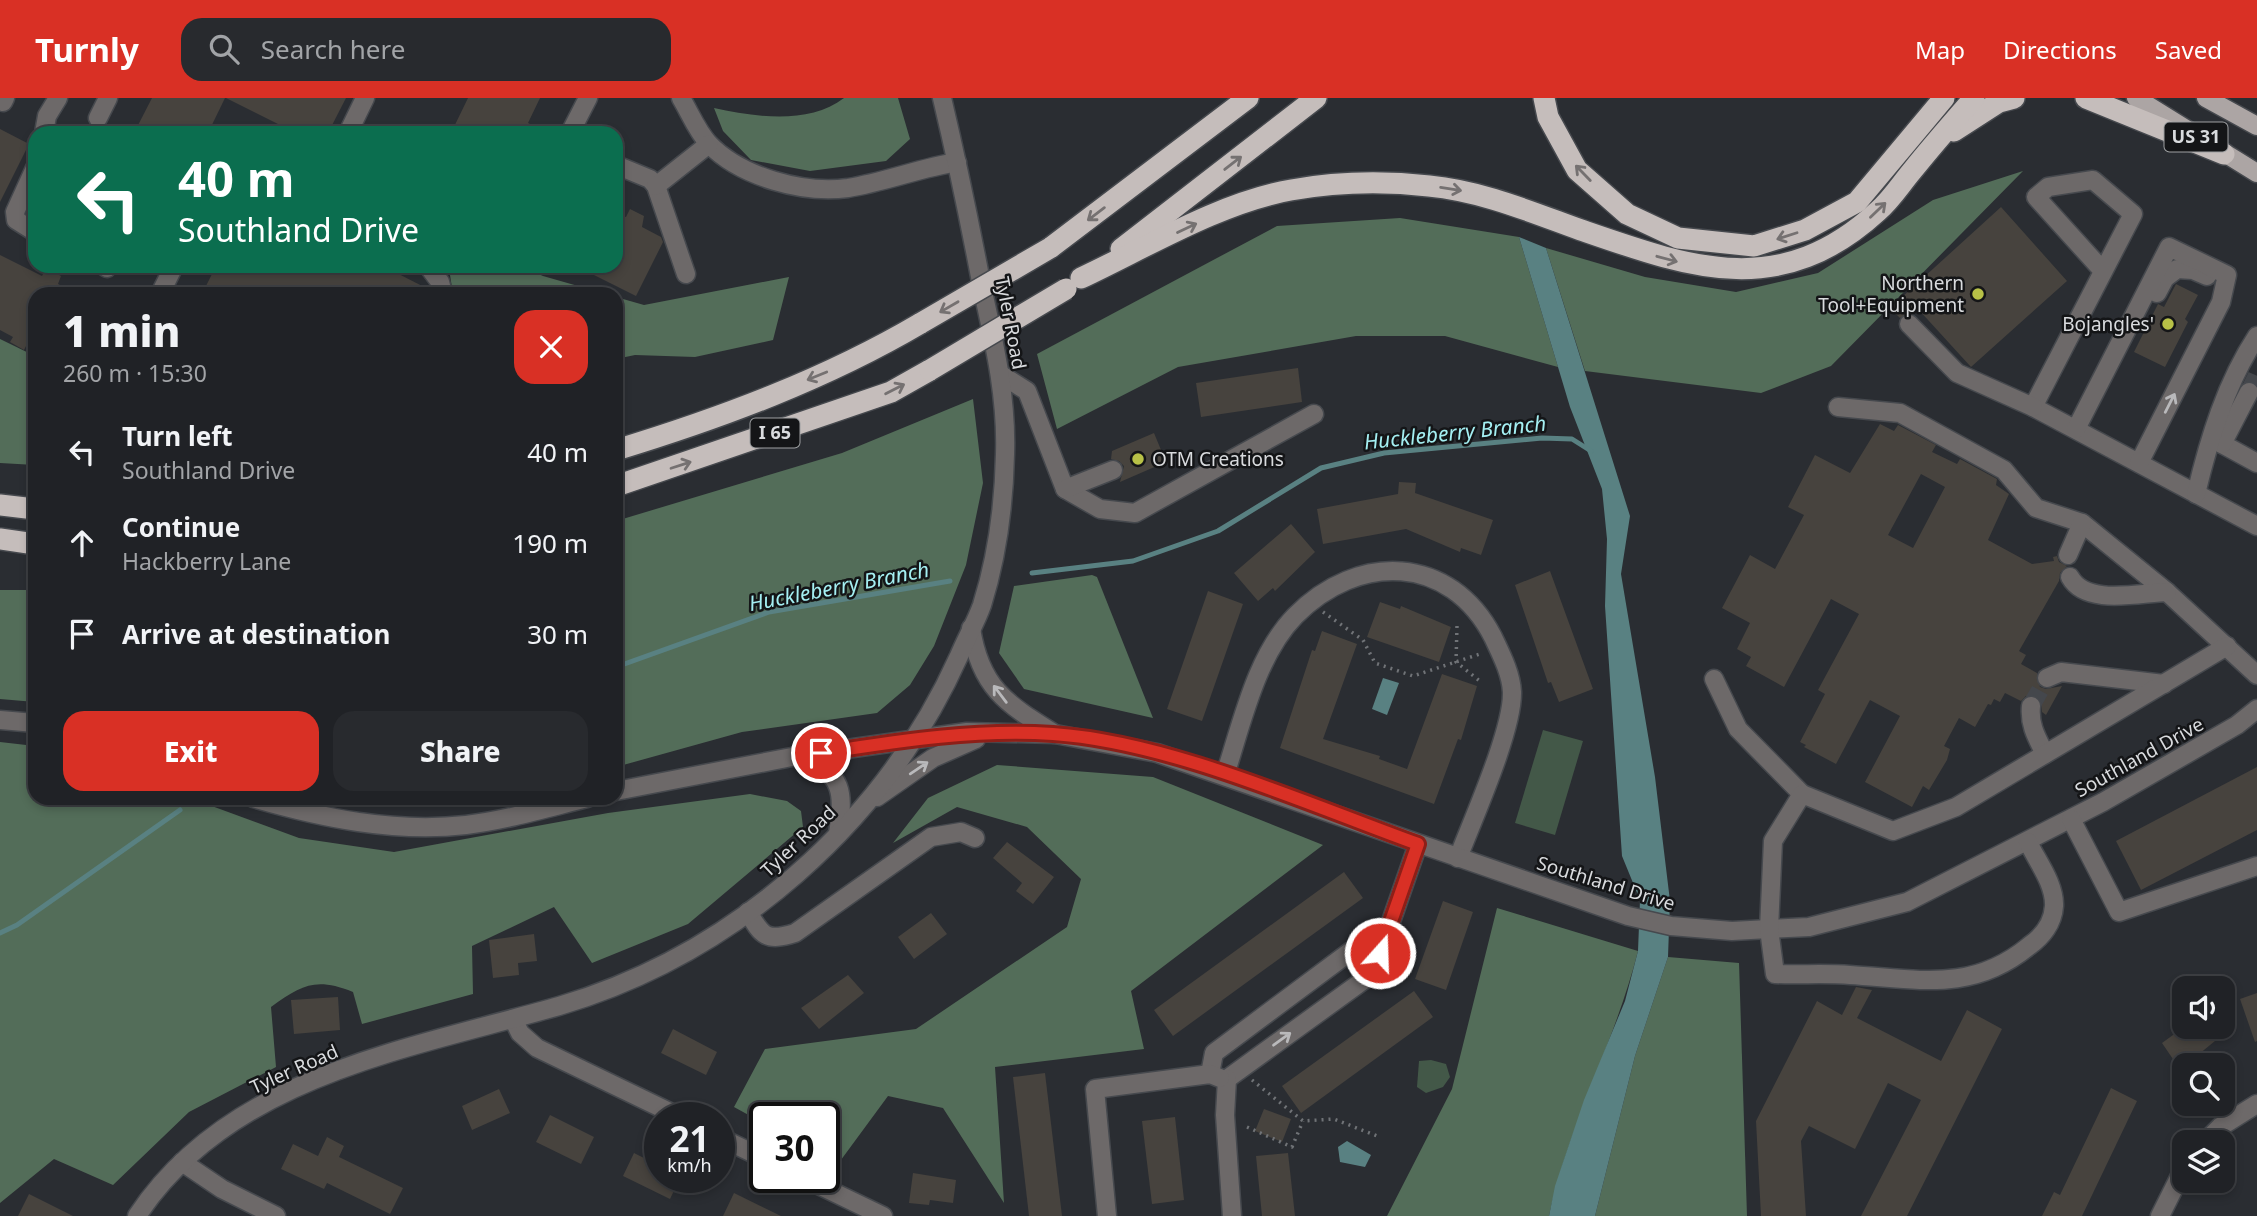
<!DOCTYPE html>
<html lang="en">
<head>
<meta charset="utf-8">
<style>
  body { margin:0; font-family:"Noto Sans",sans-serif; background:#282a2e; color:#f1f3f6; height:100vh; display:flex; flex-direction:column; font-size:26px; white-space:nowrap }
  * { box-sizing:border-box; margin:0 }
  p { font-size:23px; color:#a2a4a7 }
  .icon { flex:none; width:38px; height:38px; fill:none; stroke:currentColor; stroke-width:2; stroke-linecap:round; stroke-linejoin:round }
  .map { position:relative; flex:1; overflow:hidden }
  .details { position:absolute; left:28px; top:189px; width:595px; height:518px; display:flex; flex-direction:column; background:#202226; border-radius:21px; box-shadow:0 4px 10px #0003,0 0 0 2px #3d3f43 }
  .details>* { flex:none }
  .hud { position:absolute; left:28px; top:28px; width:595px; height:147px; border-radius:21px; box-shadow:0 4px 10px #0003,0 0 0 2px #3d3f43; background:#0b6e4f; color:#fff; overflow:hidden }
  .controls { position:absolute; left:2172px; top:878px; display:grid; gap:14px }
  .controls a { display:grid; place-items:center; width:63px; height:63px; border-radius:14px; background:#202226; box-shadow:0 4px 10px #0003,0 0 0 2px #3d3f43; font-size:35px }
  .speed { position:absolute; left:644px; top:1004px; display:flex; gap:14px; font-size:35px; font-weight:700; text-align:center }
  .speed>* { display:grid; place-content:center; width:91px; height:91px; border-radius:50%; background:#202226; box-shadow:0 4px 10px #0003,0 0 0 2px #3d3f43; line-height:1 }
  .speed small { font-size:18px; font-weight:400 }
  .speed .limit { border:4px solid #111; border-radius:10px; background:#fff; color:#111 }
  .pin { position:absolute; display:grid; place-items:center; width:60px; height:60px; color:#fff; margin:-30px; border:4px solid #fff; border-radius:50%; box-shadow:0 2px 7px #0007 }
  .me { position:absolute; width:77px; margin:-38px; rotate:20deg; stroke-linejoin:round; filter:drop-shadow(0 0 5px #0008) }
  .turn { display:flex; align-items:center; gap:24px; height:147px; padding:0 35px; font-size:32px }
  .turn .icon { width:91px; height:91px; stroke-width:2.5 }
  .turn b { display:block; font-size:49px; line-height:60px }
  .round { display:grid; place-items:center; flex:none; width:74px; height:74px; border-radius:21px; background:#282a2e }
  .headline { display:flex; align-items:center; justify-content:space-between; height:119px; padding:0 35px }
  h1 { font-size:42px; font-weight:800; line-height:52px }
  .action { display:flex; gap:14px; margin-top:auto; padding:14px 35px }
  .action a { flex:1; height:80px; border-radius:21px; background:#d93025; color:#fff; font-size:28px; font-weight:800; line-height:80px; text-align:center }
  .action a+a { background:#282a2e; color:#f1f3f6 }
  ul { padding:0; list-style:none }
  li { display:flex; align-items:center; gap:21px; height:91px; padding:0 35px }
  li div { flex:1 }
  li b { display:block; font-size:26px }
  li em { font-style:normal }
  header { display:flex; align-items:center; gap:42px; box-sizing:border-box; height:98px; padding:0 35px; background:#d93025; color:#fff }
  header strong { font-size:33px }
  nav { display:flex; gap:38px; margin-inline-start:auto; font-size:24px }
  .search { width:490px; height:63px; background:#282a2e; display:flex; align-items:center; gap:18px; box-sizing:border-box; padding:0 24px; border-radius:21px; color:#a2a4a7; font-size:26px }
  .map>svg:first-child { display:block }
  .green { fill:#435848 }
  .forest { fill:#536d59 }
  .water { fill:#598182 }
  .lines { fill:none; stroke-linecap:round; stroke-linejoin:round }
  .stream { stroke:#598182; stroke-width:5 }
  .building { fill:#47433e; fill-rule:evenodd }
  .minor-tunnel { stroke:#44474c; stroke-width:18; stroke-dasharray:18 9; stroke-linecap:butt }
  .minor-casing { stroke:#46494e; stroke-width:21 }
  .major-casing { stroke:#46494e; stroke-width:21 }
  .highway-casing { stroke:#46494e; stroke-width:24 }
  .path { stroke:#707377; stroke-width:3.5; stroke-dasharray:2 5; stroke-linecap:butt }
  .minor { stroke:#6d6969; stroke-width:18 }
  .major { stroke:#aca5a4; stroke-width:18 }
  .highway { stroke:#c5bdbb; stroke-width:21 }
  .highway-bridge-casing { stroke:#46494e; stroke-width:24; stroke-linecap:butt }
  .highway-bridge { stroke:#c5bdbb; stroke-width:21 }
  .oneway { stroke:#757171 }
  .oneway2 { stroke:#b9b9bb }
  .route-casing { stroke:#8d1f18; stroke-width:18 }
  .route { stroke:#d93025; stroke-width:12 }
  .poi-dot { fill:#b8c147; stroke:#141517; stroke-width:2.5 }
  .labels { text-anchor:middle; stroke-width:5; stroke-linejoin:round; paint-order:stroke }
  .shield { fill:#141517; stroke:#9ea0a2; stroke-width:2 }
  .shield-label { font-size:18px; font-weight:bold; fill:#d9dbde }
  .poi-label { font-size:19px; fill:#d9dbde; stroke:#141517; text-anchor:end }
  .street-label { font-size:19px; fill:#d9dbde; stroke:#141517 }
  .water-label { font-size:21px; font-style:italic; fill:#a4eff2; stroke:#141517 }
</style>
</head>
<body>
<header>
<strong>Turnly</strong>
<div class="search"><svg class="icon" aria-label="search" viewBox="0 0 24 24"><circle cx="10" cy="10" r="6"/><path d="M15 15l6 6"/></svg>Search here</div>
<nav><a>Map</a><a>Directions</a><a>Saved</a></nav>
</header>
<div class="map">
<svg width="2257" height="1118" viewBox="0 0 2257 1118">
  <rect width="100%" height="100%" fill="#2a2d32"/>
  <g class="green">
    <polygon points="1543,632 1583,643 1555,737 1515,725"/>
    <polygon points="1431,962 1446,966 1450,979 1443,989 1426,995 1417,989 1419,963"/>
  </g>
  <g class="forest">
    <path d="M844,0H898L910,41L886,63L810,73L751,62L723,33L714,10C755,19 809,27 844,0Z"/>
    <polygon points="2023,73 1831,268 1761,295 1585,273 1546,150 1645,179 1736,194 1818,175 1933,102"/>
    <polygon points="1400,120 1519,139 1558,269 1445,238 1356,238 1178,269 1057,331 1037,256 1277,128"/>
    <polygon points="442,168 521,168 543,178 606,196 453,196 450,177"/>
    <polygon points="789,179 773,242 695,259 635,257 616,261 616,199 644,207"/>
    <polygon points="0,241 35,258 35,367 0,365"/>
    <polygon points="973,301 983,385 966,467 934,548 910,587 877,615 742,634 616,669 616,423 842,355"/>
    <polygon points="1092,477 1097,479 1153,620 1024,591 999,555 1014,488"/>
    <polygon points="0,492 35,492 35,604 0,601"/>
    <path d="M0,644L35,648V700H190L299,740L394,754L608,715L750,696L787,703L801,713L803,729L688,826L592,865L554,809L472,848L473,896L362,926L353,894C315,879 302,887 271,909L276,969L189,1014L113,1087L54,1061L0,1105Z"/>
    <polygon points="997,667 1153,679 1323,747 1131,893 1144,951 995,969 1004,1105 943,1010 888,998 838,1066 824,1058 824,1020 765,1020 765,1026 734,1009 765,951 916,931 1067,829 1081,781 1027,729 957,709 893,745 928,700"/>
    <polygon points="361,700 506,700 392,706"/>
    <path d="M1497,810L1638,853C1615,944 1569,1026 1549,1118H1387L1452,991Z"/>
    <polygon points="1668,859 1739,865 1747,1118 1595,1118 1635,958"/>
  </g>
  <g class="water">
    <polygon points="1519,139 1546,150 1630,418 1621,476 1655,679 1670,803 1668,859 1635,958 1595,1118 1549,1118 1555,1088 1584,1002 1625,903 1638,853 1640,802 1622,758 1605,508 1607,441 1602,391 1570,309"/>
    <polygon points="1383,580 1399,585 1387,617 1372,611"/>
    <polygon points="1347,1043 1371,1057 1365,1069 1340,1064 1338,1049"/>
  </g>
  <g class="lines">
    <g class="stream">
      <polyline points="1032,475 1133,463 1218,433 1321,370 1384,355 1542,340 1572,341 1591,353"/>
      <polyline points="616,569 769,514 950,483"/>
      <polyline points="0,835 17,827 180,712"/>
    </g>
  </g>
  <g class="building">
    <polygon points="152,0 225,0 208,35 134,35"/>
    <polygon points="226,0 346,0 328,35 296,35"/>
    <polygon points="468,0 540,0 528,25 548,35 451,35"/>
    <polygon points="0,31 29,46 0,104"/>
    <polygon points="2001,109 2067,183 1971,269 1918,211 1900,220 1890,210"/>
    <polygon points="630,111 644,118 642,129 661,139 663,144 636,198 576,168 616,168 616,117 626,119"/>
    <polygon points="0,157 42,178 46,170 61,178 58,186 77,196 35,196 35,250 27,246 24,252 10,244 13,239 0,232"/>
    <polygon points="216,168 383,168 430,192 431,196 202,196"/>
    <polygon points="2176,186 2198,197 2185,221 2188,224 2165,269 2134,254 2158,206 2164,209"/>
    <polygon points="1298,270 1302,304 1201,319 1196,285"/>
    <path d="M1880,326L1894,333L1898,327L1936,347L1932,354L1957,366L1960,361L1997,381L1996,387L2009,396L1988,442L2032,466L2054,463L2053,459L2057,458L2059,464L2067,468L2060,475L2059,483L2019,553L2026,557L2021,566L2037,575L2040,589L2046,591L2062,588L2046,617L2042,614L2041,603L2036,598H2026L2021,603L2005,595L2000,604L1994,601L1991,607L1988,606L1975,629L1959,620L1944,648L1950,651L1947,662L1929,692L1923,688L1912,709L1865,684L1900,618L1870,602L1836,666L1804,649L1806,647L1800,644L1825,596L1818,592L1859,516L1831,501L1784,589L1746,568L1751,559L1737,551L1750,525L1722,510L1750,457L1775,471L1804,417L1788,409L1815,357L1850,375ZM1921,376L1945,389L1913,450L1888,437Z"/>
    <polygon points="1154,335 1166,364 1120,384 1124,368 1119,363 1111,361 1112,353"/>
    <polygon points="1399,384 1416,385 1415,395 1493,422 1481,457 1461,450 1460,454 1406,431 1323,446 1317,411 1398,396"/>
    <polygon points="1291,426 1315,454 1275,493 1273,490 1258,503 1234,475"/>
    <polygon points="1550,473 1593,591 1559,604 1551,584 1548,585 1515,487"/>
    <polygon points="1208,493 1243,506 1202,623 1167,611"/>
    <polygon points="1380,504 1400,511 1401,508 1451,529 1439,564 1367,539"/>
    <polygon points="1322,533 1357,546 1323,641 1380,658 1379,661 1407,671 1442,576 1477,588 1461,642 1458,641 1434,706 1280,650 1312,552 1315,553"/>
    <polygon points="2257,669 2257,732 2141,792 2116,743"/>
    <polygon points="1007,744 1054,779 1033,806 1016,793 1022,785 993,760"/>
    <polygon points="1344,774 1363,800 1173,938 1154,912"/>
    <polygon points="1443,803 1473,814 1446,892 1415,881"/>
    <polygon points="931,815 947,836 914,861 898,839"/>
    <polygon points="534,836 537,863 518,865 519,877 493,880 489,842"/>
    <polygon points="848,877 864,895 819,931 801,910"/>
    <polygon points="1856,889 1872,892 1857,920 1941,963 1967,912 2002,931 1907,1118 1861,1118 1921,1002 1888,985 1855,1051 1809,1028 1801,1043 1806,1118 1761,1118 1756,1023 1817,903 1842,917"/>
    <polygon points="1414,893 1433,919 1301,1015 1282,988"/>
    <polygon points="2257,895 2257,943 2255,944 2240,901"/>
    <polygon points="338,899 340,932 294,936 291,902"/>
    <polygon points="2184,929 2232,929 2193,961 2191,958 2177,967 2162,945"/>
    <polygon points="673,931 717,954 706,977 661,955"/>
    <polygon points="1045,975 1062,1118 1029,1118 1013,979"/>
    <polygon points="2111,990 2137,1003 2082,1118 2042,1118 2054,1094 2060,1097"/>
    <polygon points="499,991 510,1015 472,1032 462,1008"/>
    <polygon points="1264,1011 1291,1021 1282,1044 1255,1033"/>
    <polygon points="550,1017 594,1039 581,1066 536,1044"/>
    <polygon points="1175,1019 1184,1102 1152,1106 1142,1023"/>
    <polygon points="327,1039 344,1048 339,1059 403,1090 390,1116 327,1085 324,1091 281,1071 293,1046 318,1058"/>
    <polygon points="634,1055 660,1068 660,1080 680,1080 670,1101 623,1078"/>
    <polygon points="1288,1055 1295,1118 1262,1118 1256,1058"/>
    <polygon points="913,1075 956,1082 953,1105 930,1102 929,1107 909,1105"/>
    <polygon points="734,1095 781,1118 723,1118"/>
    <polygon points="29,1096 73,1118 18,1118"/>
  </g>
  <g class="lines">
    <g class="minor-tunnel">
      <polyline points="2249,294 2257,277"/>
      <polyline points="2031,608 2047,580"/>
    </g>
    <defs>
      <g id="minor">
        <path d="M681,0C690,15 697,33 709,46C741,79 803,96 848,90C885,84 920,70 957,64"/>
        <polyline points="3,4 5,0"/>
        <polyline points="98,20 108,0"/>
        <polyline points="44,35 47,18 58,0"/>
        <polyline points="348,35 365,0"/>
        <polyline points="570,35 588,0"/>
        <polyline points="616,67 650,81 656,88 686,176"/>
        <polyline points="35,70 15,114 16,122 35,134"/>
        <polyline points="656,88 709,46"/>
        <polyline points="104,168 107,170"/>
        <polyline points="428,168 440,184 443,196"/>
        <polyline points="2103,173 2036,99 2048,89 2093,82 2133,116 2033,309 2257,428"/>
        <polyline points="2157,195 2165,180 2177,171 2193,172 2207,178"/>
        <polyline points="160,196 174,168"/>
        <polyline points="1909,226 1957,275 2033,309"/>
        <polyline points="1000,276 1027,293 1065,391 1100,411 1135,415 1314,316"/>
        <polyline points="1838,309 1900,315 2004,372 2036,410 2082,425 2167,494 2257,577"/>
        <polyline points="2076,331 2169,149 2227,177 2221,204 2139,365"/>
        <polyline points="2213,341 2257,365"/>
        <polyline points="2222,346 2249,294"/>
        <polyline points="1065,391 1113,372"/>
        <path d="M2196,396C2209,341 2226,285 2257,238"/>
        <polyline points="2068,457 2082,425"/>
        <path d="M2070,479C2086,508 2138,495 2167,494"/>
        <path d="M971,530C980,590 1007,606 1055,636"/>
        <polyline points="2047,580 2061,574 2164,586"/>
        <polyline points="1714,581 1738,631 1802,696"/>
        <path d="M2031,608C2029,627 2037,640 2045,656"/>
        <polyline points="0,622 35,625"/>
        <path d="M801,659C844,676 844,694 838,736"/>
        <path d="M1225,677C1242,625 1256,558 1295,518C1358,454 1450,456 1493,539C1501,556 1511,575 1512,594C1513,632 1473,721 1458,760"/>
        <polyline points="616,693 797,658 967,634 1055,636 1157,655 1628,818 1671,828 1732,833 1769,831 1809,829 1907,804 2103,704 2237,627 2257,611"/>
        <polyline points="877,699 933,660 976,641"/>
        <path d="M253,700C322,720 394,735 466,727C507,722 547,710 587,700"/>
        <polyline points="2071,721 2119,814 2257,768"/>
        <path d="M2028,744C2037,763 2055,786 2054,808C2053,825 2042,839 2029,848C1972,895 1918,881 1850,877C1825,875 1800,877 1775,876L1769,831L1773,743L1802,696L1893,733L1956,709L2227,548"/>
        <path d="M748,814C762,838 766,844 795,835L931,739L961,734L975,740"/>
        <polyline points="1380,855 1418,746"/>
        <polyline points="513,921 520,935 537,950 682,1020"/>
        <polyline points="1210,976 1214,955 1351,853 1380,855 1368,879 1227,981"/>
        <polyline points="1227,981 1225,1017 1232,1118"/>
        <polyline points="719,1039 765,1061"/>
        <polyline points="2204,1045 2220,1029 2257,1006"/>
        <polyline points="182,1064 222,1091 276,1118"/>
        <polyline points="804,1080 883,1118"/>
        <path d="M137,1118C229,978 410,951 559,908C734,856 884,725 959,558C966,541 976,524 982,507C997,459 1004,406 1005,356C1007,299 994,244 982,189C970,126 957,63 942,0"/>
        <polyline points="1107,1118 1095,991 1210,976 1220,980"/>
        <polyline points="2160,1118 2184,1070"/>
      </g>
      <g id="major">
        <polyline points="2136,0 2257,75"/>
        <polyline points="2206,0 2257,28"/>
      </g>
      <g id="highway">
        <polyline points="1544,0 1548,19 1577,72 1627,116 1678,140 1754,148 1805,132 1857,104 1944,0"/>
        <polyline points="2086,0 2224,56"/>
        <polyline points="1954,33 1999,4 2014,0"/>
        <polyline points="1050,150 1248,0"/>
        <polyline points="1121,151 1316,0"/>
        <path d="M1081,180C1145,150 1221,104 1291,92C1336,84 1384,83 1429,88C1482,93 1531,114 1581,132C1691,170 1780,203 1878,113C1891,102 1901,86 1912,73C1932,48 1953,24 1974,0"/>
        <path d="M616,352C721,320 826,281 921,225"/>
        <polyline points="616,388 891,294 930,272"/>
        <polyline points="0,407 35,411"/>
        <polyline points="0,441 35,446"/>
      </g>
    </defs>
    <use href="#minor" class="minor-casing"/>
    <use href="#major" class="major-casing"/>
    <use href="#highway" class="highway-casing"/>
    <g class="path">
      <polyline points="1323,514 1363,542 1375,565 1413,578 1483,555"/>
      <polyline points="1457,528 1456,564 1481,584"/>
      <polyline points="1252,982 1303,1023 1334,1021 1377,1038"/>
      <polyline points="1247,1029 1292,1049 1303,1023"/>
    </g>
    <use href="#minor" class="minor"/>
    <use href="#major" class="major"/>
    <use href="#highway" class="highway"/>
    <defs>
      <g id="highway-bridge">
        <polyline points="921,225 1050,150"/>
        <polyline points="930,272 1066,191"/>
      </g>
    </defs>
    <use href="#highway-bridge" class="highway-bridge-casing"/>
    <use href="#highway-bridge" class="highway-bridge"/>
  </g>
  <defs><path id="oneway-shaft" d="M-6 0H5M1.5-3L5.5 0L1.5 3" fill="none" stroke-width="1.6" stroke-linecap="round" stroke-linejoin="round" transform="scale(1.75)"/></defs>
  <g class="oneway">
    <use href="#oneway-shaft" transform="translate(1233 65) rotate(-38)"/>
    <use href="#oneway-shaft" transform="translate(1583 75) rotate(-134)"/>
    <use href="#oneway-shaft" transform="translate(1451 91) rotate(9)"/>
    <use href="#oneway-shaft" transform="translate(1878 112) rotate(-44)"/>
    <use href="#oneway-shaft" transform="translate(1096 116) rotate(143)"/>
    <use href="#oneway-shaft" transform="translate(1187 130) rotate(-25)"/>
    <use href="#oneway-shaft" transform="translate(1787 138) rotate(162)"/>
    <use href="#oneway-shaft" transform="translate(1667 161) rotate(15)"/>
    <use href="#oneway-shaft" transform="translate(949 209) rotate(150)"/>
    <use href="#oneway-shaft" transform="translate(817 278) rotate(158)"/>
    <use href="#oneway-shaft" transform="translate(895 291) rotate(-27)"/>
    <use href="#oneway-shaft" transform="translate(681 367) rotate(-18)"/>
  </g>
  <g class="oneway2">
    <use href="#oneway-shaft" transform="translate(2170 305) rotate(-63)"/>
    <use href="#oneway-shaft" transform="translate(1000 596) rotate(-127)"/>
    <use href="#oneway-shaft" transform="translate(919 670) rotate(-34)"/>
    <use href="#oneway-shaft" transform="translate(1282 941) rotate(-36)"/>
  </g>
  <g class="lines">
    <defs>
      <path id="route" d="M821,655C899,643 973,631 1053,636C1170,644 1307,706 1418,746L1380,855"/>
    </defs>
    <use href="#route" class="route-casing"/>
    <use href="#route" class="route"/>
  </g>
  <g class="poi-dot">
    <circle cx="1978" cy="196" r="7"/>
    <circle cx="2168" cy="226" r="7"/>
    <circle cx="1138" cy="361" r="7"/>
  </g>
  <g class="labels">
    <g class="shield">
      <rect x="2164.5" y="24.5" width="63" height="29" rx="5"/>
      <rect x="750.5" y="320.5" width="49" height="29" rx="5"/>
    </g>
    <g class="shield-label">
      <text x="2196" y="45">US 31</text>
      <text x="775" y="341">I 65</text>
    </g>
    <g class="poi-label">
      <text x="1964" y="192">Northern<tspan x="1964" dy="22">Tool+Equipment</tspan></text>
      <text x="2154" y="233">Bojangles'</text>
      <text x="1152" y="368" text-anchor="start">OTM Creations</text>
    </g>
    <g class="street-label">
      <text transform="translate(1011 225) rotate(79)" y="7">Tyler Road</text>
      <text transform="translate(2139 659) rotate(-29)" y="7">Southland Drive</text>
      <text transform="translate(798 743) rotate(-43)" y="7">Tyler Road</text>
      <text transform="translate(1606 785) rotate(17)" y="7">Southland Drive</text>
      <text transform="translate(294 971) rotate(-24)" y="7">Tyler Road</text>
    </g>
    <g class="water-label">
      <text transform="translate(1455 335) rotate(-6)" y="7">Huckleberry Branch</text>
      <text transform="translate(839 489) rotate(-11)" y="7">Huckleberry Branch</text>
    </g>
  </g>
</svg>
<div class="controls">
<a><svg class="icon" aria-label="sound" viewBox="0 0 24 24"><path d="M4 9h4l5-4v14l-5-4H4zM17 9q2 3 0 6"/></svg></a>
<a><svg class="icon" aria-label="search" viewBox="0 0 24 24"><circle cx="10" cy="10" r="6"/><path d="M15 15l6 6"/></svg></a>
<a><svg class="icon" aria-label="layers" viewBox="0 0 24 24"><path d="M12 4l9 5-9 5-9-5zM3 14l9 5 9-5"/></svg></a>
</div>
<div class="speed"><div>21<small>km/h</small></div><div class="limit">30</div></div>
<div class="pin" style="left:821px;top:655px;background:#d93025"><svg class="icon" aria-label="arrive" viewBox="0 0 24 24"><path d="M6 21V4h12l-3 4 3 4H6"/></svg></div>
<svg class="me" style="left:1380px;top:855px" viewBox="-20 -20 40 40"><circle r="17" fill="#d93025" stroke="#fff" stroke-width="3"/><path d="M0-11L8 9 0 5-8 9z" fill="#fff"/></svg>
<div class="hud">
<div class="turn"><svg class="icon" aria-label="left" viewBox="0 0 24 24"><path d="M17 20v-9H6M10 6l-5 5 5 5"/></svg><div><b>40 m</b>Southland Drive</div></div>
</div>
<section class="details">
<div class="headline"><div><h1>1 min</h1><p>260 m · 15:30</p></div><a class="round" style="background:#d93025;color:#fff"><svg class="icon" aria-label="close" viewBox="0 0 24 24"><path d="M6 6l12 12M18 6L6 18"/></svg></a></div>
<ul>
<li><svg class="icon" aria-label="left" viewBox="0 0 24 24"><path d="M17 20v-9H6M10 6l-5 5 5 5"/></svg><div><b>Turn left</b><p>Southland Drive</p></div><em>40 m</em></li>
<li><svg class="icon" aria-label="ahead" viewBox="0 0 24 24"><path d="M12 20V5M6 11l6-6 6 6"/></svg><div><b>Continue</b><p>Hackberry Lane</p></div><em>190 m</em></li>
<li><svg class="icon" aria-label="arrive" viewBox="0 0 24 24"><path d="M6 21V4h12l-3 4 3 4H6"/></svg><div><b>Arrive at destination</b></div><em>30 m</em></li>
</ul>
<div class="action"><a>Exit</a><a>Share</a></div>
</section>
</div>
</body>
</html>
